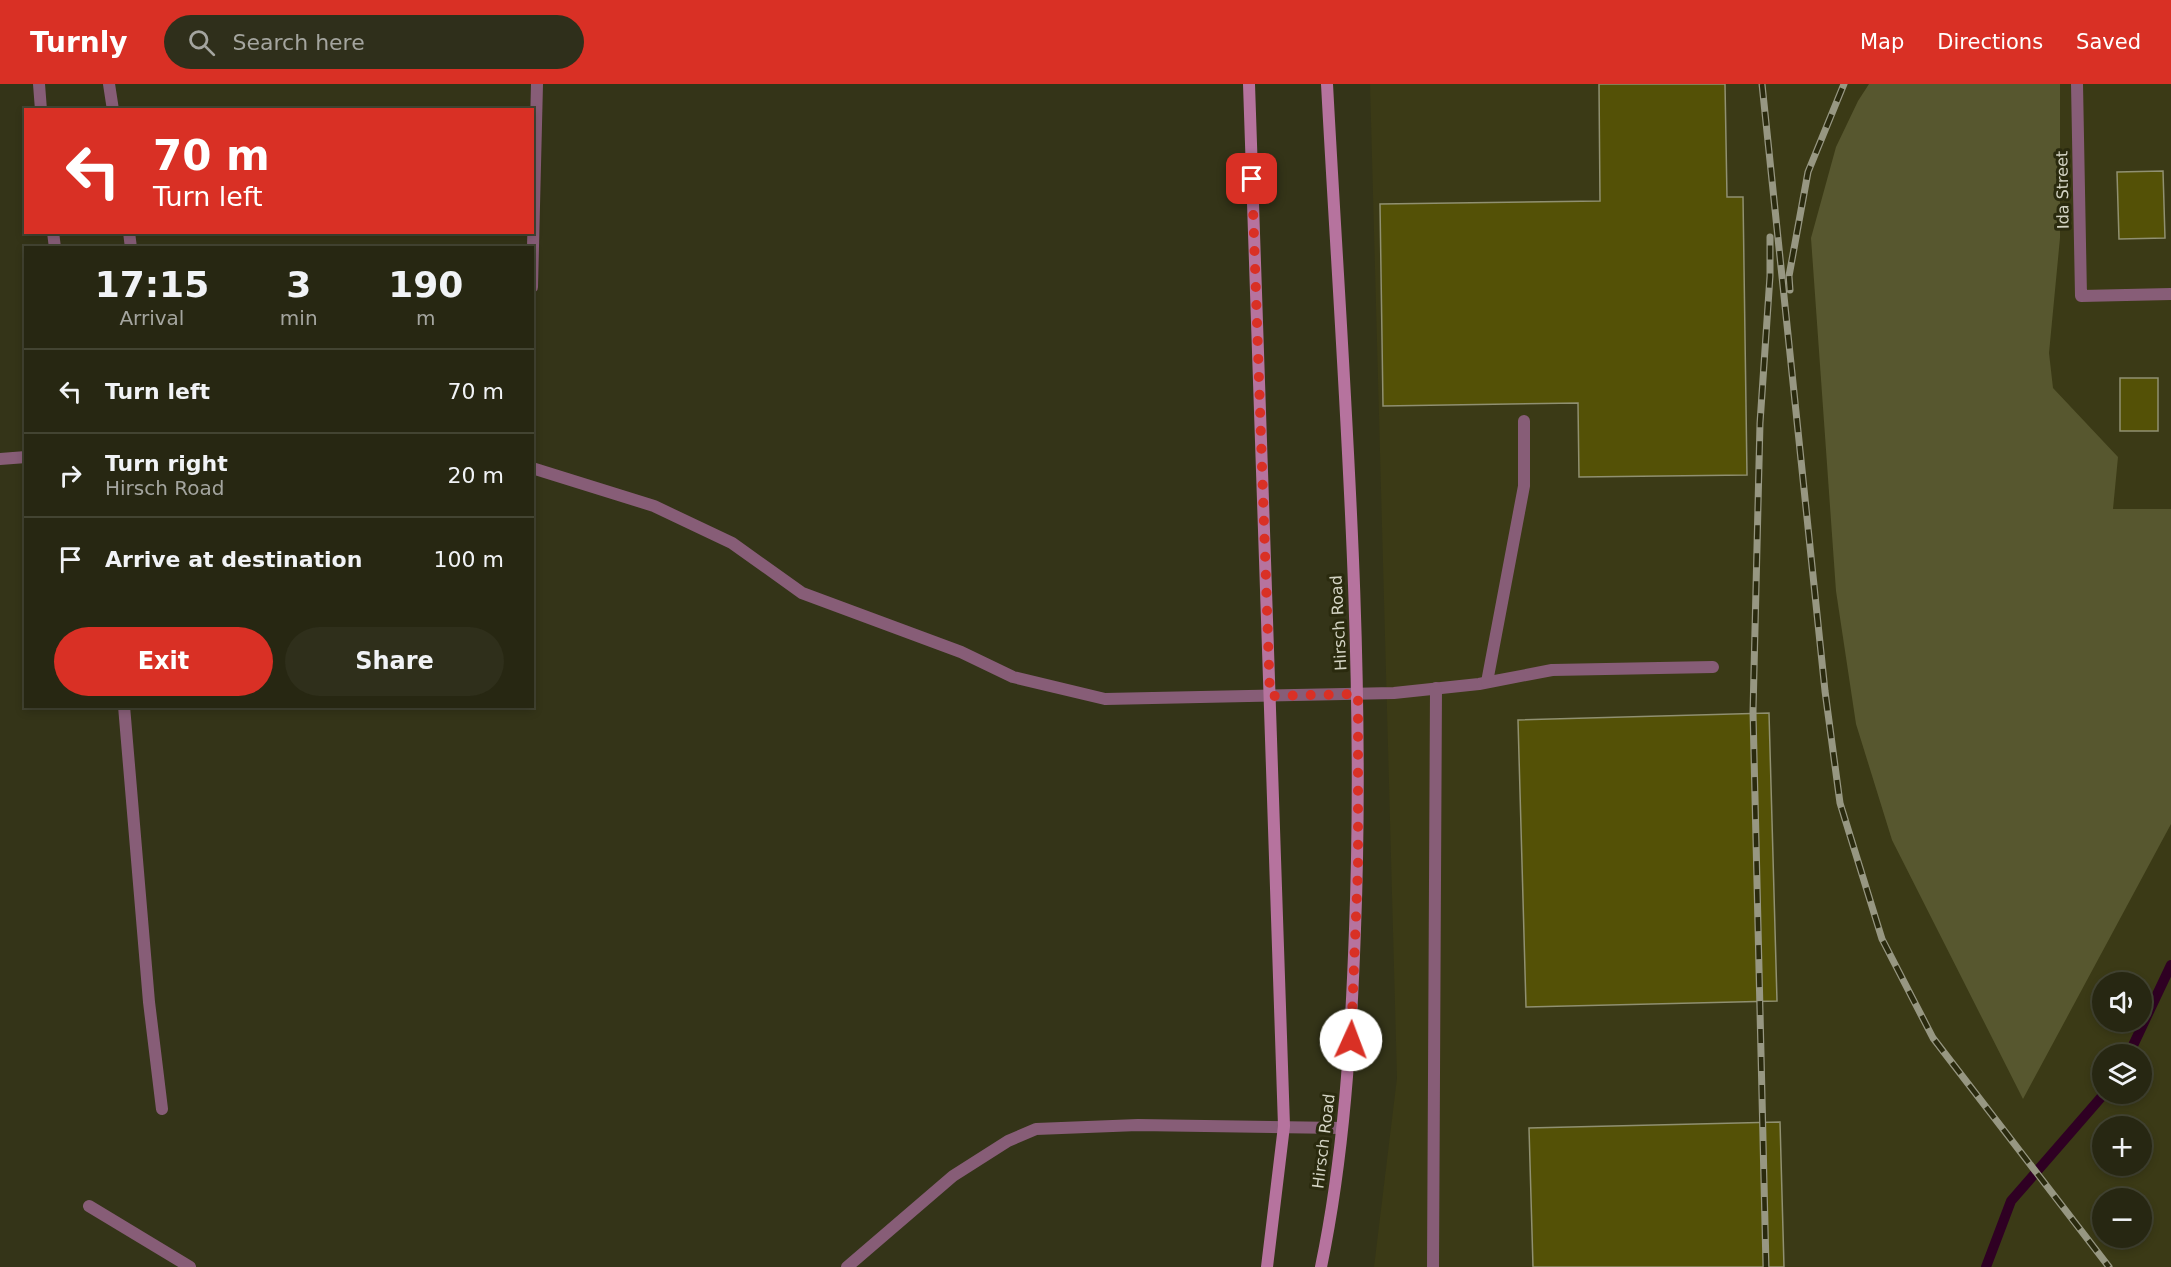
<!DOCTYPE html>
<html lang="en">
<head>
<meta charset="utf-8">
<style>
  body { margin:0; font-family:"DejaVu Sans",sans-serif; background:#2f2f1b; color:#f1f3f6; height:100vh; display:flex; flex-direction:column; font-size:22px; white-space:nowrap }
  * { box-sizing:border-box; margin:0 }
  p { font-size:20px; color:#a4a59f }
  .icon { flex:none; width:33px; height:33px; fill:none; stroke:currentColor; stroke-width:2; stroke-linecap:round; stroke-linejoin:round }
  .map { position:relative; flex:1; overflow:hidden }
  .side { position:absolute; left:24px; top:162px; width:510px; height:462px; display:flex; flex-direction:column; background:#272712; border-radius:0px; box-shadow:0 3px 9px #0003,0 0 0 2px #434432 }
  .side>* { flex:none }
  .banner { position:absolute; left:24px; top:24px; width:510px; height:126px; border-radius:0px; box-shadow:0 3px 9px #0003,0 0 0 2px #434432; background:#d93025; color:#fff; overflow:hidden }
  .controls { position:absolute; left:2092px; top:888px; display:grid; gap:12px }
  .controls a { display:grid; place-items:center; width:60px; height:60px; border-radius:50%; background:#272712; box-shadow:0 3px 9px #0003,0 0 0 2px #434432; font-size:30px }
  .pin { position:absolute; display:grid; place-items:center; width:51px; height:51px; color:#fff; margin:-26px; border-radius:12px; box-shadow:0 3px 9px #0006 }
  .me { position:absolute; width:66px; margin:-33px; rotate:2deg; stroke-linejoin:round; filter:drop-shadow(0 0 4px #0008) }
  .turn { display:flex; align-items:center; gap:21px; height:126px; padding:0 30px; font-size:27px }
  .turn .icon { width:78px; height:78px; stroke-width:2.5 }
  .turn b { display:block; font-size:42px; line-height:51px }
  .eta { display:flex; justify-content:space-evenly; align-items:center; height:102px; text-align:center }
  .eta b { font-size:36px; font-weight:700; line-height:42px }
  .action { display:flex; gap:12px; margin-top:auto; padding:12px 30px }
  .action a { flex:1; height:69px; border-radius:36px; background:#d93025; color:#fff; font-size:24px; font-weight:700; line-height:69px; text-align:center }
  .action a+a { background:#2f2f1b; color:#f1f3f6 }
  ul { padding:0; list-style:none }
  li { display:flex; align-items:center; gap:18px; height:84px; padding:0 30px; border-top:2px solid #434432 }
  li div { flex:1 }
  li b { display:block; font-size:22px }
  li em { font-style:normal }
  header { display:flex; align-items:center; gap:36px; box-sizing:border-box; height:84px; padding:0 30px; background:#d93025; color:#fff }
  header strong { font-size:28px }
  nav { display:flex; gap:33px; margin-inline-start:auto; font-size:21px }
  .search { width:420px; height:54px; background:#2f2f1b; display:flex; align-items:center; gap:15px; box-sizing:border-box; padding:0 21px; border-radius:33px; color:#a4a59f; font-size:22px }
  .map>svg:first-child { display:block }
  .built { fill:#3b3a16; fill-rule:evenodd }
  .green { fill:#57572f }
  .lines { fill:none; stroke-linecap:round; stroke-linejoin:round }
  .stream { stroke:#2f0023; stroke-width:10 }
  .building { fill:#545106; stroke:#909071; stroke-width:1.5 }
  .service { stroke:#875d77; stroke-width:12 }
  .minor { stroke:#875d77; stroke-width:12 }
  .secondary { stroke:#b6739e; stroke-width:12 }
  .rail-casing { stroke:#979782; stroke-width:7 }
  .rail { stroke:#2a2a0e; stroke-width:4.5; stroke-dasharray:14; stroke-linecap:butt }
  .route { stroke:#d93025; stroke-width:10; stroke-dasharray:0 18 }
  .labels { text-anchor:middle; stroke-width:6; stroke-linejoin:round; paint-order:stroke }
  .street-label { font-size:16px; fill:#d3d3c3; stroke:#2a2a0e }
</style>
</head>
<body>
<header>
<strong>Turnly</strong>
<div class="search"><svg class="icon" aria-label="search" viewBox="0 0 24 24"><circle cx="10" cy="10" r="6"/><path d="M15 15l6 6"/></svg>Search here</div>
<nav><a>Map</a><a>Directions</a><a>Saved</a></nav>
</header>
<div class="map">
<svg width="2171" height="1183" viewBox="0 0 2171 1183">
  <rect width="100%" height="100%" fill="#343418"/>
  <path class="built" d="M1370,0H2171V1183H1374L1397,994ZM2103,898H2142V938H2103ZM2103,970H2142V1010H2103ZM2103,1042H2142V1082H2103ZM2103,1114H2142V1154H2103Z"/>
  <polygon class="green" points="1869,0 2060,0 2060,154 2049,269 2053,304 2118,373 2113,425 2171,425 2171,740 2023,1015 1892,756 1856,640 1836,507 1811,154 1836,63 1858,17"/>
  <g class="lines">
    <g class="stream">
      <polyline points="2129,970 2171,881"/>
      <polyline points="1986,1183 2011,1117 2104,1010"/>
    </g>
  </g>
  <g class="building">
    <polygon points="1599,0 1725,0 1727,113 1743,113 1747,391 1579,393 1578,319 1383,322 1380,120 1600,117"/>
    <polygon points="2163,87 2165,154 2119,155 2117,88"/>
    <rect x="2120" y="294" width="38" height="53"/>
    <polygon points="1769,629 1777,917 1526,923 1518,636"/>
    <polygon points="1780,1038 1784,1183 1533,1183 1529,1044"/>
  </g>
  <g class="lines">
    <g class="service">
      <polyline points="39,0 41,26"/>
      <polyline points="109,0 113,26"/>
      <polyline points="53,148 55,164"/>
      <polyline points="129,148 131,164"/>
      <polyline points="532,203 537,0"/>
      <polyline points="0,375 26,373"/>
      <polyline points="532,384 654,422 732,459 802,509 961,568 1013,593 1105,615 1394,609 1479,600 1552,586 1713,583"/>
      <polyline points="1487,598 1524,402 1524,337"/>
      <polyline points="124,622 149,918 162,1025"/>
      <polyline points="89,1122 190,1183"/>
      <polyline points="847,1183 953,1092 1008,1057 1036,1045 1138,1041 1342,1044"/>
      <polyline points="1433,1183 1436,604"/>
    </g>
    <polyline class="minor" points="2077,0 2081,212 2171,210"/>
    <g class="secondary">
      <polyline points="1249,0 1284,1042 1267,1183"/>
      <path d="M1321,1183C1344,1072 1351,958 1355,845C1366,564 1342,281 1327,0"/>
    </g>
    <defs>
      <g id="rail">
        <polyline points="1762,0 1825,607 1840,719 1882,855 1933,954 2109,1183"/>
        <polyline points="1790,206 1789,192 1808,88 1844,0"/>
        <polyline points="1766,1183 1753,628 1760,339 1770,192 1770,153"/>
      </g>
    </defs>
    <use href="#rail" class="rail-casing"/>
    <use href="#rail" class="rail"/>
  </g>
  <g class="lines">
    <polyline class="route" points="1252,95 1270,612 1358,610 1358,783 1351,956"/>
  </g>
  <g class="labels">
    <g class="street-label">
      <text transform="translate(2062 106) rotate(-91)" y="6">Ida Street</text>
      <text transform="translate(1338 539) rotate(-93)" y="6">Hirsch Road</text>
      <text transform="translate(1323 1057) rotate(-83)" y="6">Hirsch Road</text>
    </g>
  </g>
</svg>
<div class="controls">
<a><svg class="icon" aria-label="sound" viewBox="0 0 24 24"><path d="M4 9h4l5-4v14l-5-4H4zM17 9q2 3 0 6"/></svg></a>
<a><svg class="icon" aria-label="layers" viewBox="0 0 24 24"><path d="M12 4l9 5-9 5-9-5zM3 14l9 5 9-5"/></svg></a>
<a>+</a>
<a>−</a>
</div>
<div class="pin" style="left:1252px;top:95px;background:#d93025"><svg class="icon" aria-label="arrive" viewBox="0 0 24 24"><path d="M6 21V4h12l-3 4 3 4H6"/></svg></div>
<svg class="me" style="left:1351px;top:956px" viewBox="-20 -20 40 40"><circle r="19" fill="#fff"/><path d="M0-13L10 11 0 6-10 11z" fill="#d93025"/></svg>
<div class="banner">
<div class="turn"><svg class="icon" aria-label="left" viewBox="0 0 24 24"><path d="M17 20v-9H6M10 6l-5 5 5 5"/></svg><div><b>70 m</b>Turn left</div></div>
</div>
<section class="side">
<div class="eta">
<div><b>17:15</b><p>Arrival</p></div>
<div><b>3</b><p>min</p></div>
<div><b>190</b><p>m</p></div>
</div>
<ul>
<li><svg class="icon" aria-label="left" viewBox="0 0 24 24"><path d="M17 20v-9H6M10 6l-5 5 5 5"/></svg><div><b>Turn left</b></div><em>70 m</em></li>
<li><svg class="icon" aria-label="right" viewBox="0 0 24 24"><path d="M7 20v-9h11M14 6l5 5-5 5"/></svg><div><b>Turn right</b><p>Hirsch Road</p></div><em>20 m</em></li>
<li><svg class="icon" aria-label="arrive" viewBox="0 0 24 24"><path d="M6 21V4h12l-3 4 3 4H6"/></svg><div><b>Arrive at destination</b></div><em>100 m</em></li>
</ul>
<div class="action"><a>Exit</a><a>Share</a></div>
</section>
</div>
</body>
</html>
